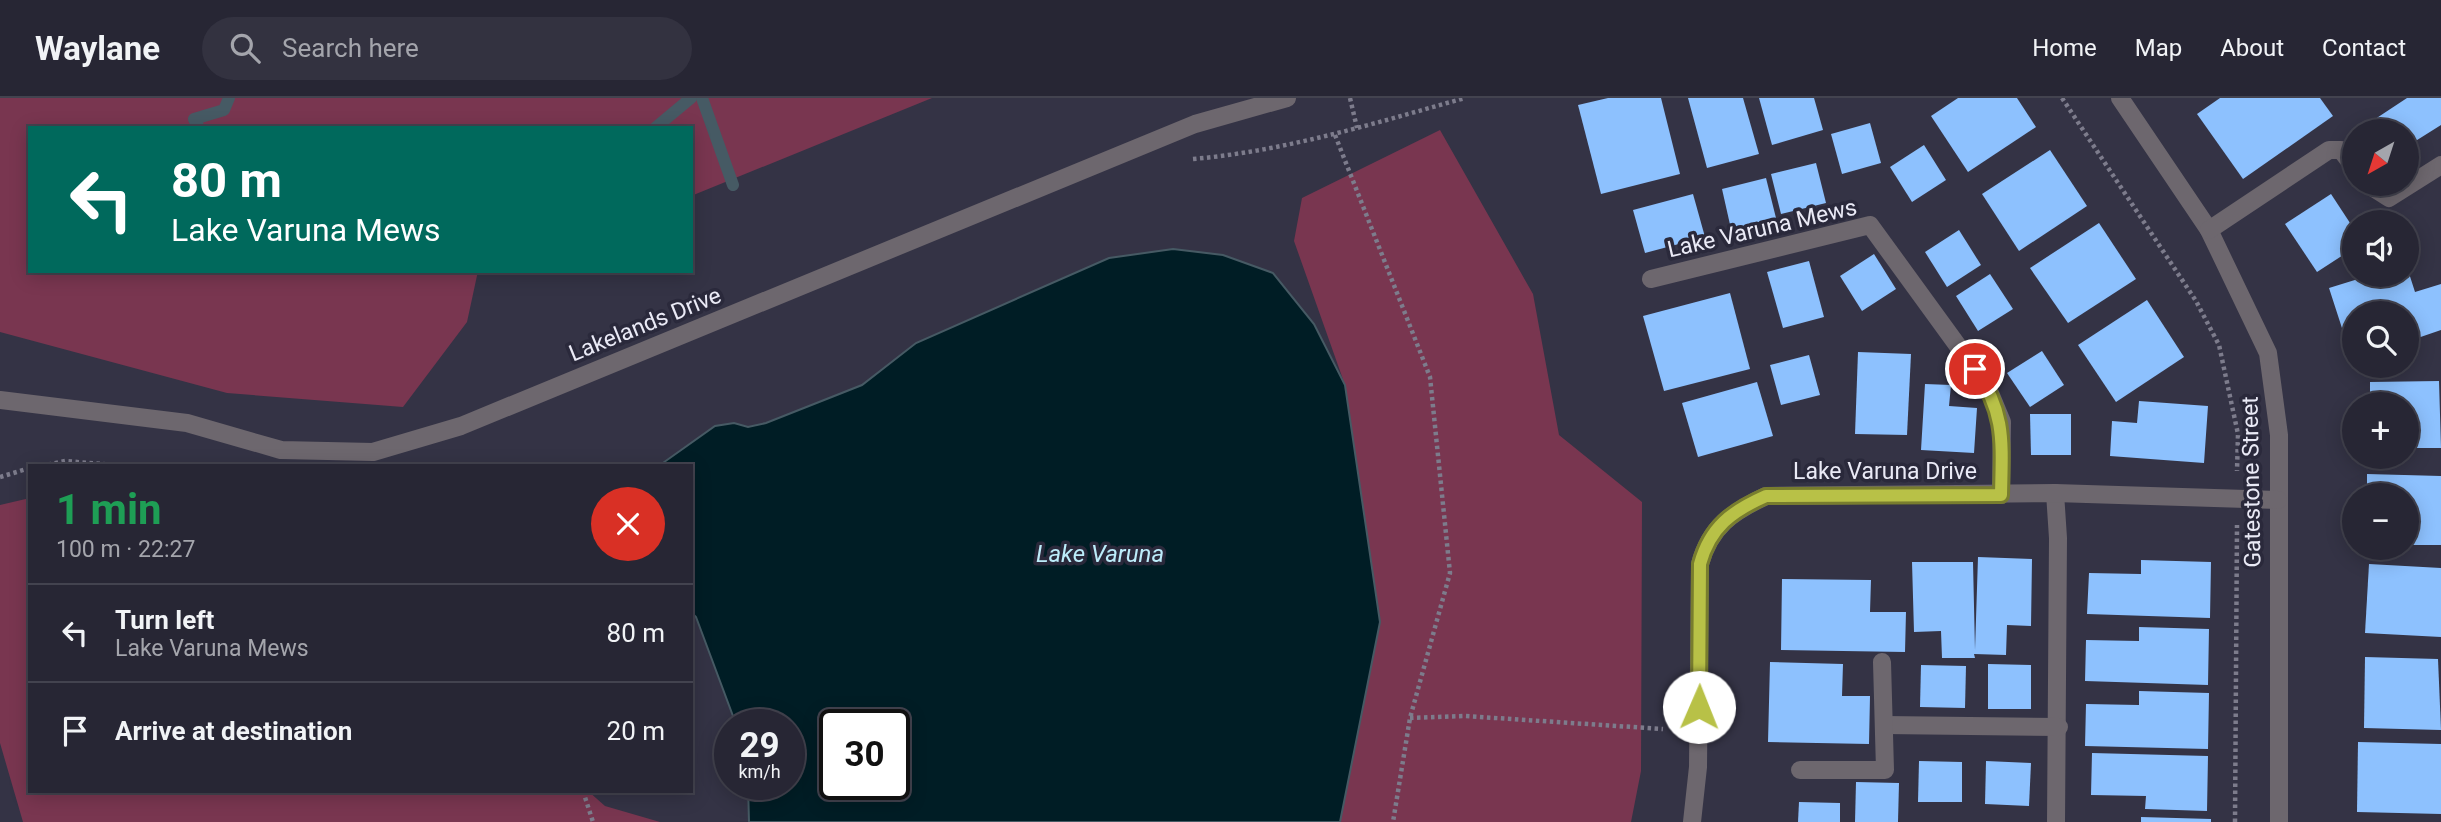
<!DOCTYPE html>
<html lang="en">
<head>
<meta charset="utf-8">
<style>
  body { margin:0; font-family:Roboto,sans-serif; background:#333240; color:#f1f3f6; height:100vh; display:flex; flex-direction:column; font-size:26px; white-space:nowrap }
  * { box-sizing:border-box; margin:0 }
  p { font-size:23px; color:#a4a5ac }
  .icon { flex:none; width:38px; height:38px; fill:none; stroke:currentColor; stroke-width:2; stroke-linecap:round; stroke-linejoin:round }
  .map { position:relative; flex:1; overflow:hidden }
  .sheet { position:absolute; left:28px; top:366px; width:665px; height:329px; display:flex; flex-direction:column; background:#272634; border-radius:0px; box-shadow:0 4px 18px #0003,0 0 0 2px #43434f }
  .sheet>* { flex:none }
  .hud { position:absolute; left:28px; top:28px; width:665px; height:147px; border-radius:0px; box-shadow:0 4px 18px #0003,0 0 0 2px #43434f; background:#00695c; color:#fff; overflow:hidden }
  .needle { width:46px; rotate:219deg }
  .tools { position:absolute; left:2342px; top:21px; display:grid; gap:14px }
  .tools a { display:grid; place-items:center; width:77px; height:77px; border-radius:50%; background:#272634; box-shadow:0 4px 18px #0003,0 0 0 2px #43434f; font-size:35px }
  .speed { position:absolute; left:714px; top:611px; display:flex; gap:14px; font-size:35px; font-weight:700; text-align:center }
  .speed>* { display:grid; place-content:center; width:91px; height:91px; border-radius:50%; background:#272634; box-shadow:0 4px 18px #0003,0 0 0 2px #43434f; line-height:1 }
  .speed small { font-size:18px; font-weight:400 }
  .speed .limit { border:4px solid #111; border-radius:10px; background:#fff; color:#111 }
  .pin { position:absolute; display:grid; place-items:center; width:60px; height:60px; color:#fff; margin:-30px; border:4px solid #fff; border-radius:50%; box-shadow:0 2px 7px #0007 }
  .me { position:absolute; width:77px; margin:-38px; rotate:1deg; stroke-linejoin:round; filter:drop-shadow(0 0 5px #0008) }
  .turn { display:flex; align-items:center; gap:24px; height:147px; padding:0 28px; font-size:32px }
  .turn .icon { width:91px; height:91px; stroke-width:2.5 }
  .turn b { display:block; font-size:49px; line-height:60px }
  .round { display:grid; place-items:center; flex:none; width:74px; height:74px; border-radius:37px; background:#333240 }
  .overview { display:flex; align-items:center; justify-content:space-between; height:119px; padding:0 28px }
  h1 { font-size:42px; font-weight:700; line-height:52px; color:#1e9e55 }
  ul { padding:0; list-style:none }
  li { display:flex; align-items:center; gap:21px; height:98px; padding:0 28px; border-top:2px solid #43434f }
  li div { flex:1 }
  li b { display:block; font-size:26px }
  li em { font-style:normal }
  header { display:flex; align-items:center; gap:42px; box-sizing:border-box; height:98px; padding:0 35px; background:#272634; border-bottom:2px solid #43434f }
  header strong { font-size:33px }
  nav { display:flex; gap:38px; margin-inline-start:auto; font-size:24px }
  .search { width:490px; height:63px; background:#333240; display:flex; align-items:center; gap:18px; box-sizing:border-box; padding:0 24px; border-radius:38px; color:#a4a5ac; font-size:26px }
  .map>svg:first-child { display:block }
  .green { fill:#793650 }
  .water { fill:#001d25; stroke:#465a64; stroke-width:2; fill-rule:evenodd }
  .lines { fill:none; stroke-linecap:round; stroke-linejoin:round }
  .stream { stroke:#465a64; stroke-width:12 }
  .building { fill:#8dc1fe }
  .path { stroke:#7d7c8c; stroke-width:4.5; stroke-dasharray:3.5 3.5; stroke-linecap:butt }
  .minor { stroke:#6d676e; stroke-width:18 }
  .route-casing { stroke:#787d2e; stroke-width:18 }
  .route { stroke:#b8c147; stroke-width:12 }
  .labels { text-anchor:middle; stroke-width:7; stroke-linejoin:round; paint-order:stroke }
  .street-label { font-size:23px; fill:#eaeaf6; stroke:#2a293b }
  .water-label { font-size:24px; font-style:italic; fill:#bcecfa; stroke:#2a293b }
</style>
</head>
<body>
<header>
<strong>Waylane</strong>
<div class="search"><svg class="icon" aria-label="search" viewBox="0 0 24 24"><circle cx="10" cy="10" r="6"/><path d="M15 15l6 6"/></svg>Search here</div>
<nav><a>Home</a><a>Map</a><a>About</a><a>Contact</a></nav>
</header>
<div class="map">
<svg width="2441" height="724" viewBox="0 0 2441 724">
  <rect width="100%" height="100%" fill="#343345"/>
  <g class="green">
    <polygon points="0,0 932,0 691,98 691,30 30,30 30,173 478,173 467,224 403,309 227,295 0,234"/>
    <polygon points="1440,32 1533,196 1559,337 1642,404 1641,673 1631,724 1340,724 1380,524 1345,287 1294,143 1302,100"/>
    <polygon points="30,400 30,693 588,693 605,708 660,724 23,724 0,645 0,407"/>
  </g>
  <path class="water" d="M1173,151L1223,157L1273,175L1314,226L1345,287L1380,524L1340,724H749L748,686H789V626H736L696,519L691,514V368L660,367L715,328L734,325L748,329L766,325L862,287L916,245L1109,160ZM894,626V686H835V626Z"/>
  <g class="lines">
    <g class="stream">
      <polyline points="702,0 733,87"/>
      <polyline points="199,30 194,21 224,12 229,0"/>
      <polyline points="655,30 691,0"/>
    </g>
  </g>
  <g class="building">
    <polygon points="1608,0 1661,0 1680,76 1601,96 1578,7"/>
    <polygon points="1688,0 1743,0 1759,56 1707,70"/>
    <polygon points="1759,0 1814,0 1823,32 1772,47"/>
    <polygon points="1958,0 2017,0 2036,29 1968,74 1931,18"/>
    <polygon points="2220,0 2320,0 2333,18 2243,81 2197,16"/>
    <polygon points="2407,0 2441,0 2441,27 2406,49 2406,33 2357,33"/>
    <polygon points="1870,25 1881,65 1842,76 1831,36"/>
    <polygon points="1924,47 1946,82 1912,104 1890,69"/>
    <polygon points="2050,52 2087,108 2019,153 1982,96"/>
    <polygon points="1816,65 1826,105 1781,116 1771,76"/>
    <polygon points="1766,80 1776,120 1731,131 1722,91"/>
    <polygon points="1693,96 1705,139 1645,155 1633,112"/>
    <polygon points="2331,96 2354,131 2354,150 2317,174 2285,126"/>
    <polygon points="2099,125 2136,181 2068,225 2030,170"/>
    <polygon points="1959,132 1981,167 1947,189 1925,154"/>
    <polygon points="1874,156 1896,191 1862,213 1840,178"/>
    <polygon points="1809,163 1824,219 1783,230 1767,174"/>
    <polygon points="2407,169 2415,194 2441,186 2441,232 2406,244 2406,215 2354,215 2352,261 2329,190 2371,177 2406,177"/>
    <polygon points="1990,176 2013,211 1978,233 1956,198"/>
    <polygon points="1730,195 1750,271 1664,293 1643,218"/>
    <polygon points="2147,202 2184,259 2116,304 2078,247"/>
    <polygon points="2042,253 2064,287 2030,309 2007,275"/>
    <polygon points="1858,254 1911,256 1907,337 1855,336"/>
    <polygon points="1809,257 1820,297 1781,307 1770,267"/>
    <polygon points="2439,283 2441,350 2406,350 2406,306 2370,306 2370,284"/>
    <polygon points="1757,284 1773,338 1698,359 1682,305"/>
    <polygon points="1925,286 1951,287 1949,308 1977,310 1974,355 1921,352"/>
    <polygon points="2139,303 2208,308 2204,365 2110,358 2112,323 2137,325"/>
    <polygon points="2030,316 2071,316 2071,357 2031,357"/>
    <polygon points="2367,376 2441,378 2441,447 2406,447 2406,397 2367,397"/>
    <polygon points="1978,459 2032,461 2031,528 2007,527 2006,557 1974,556 1975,560 1942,560 1941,533 1914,534 1912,464 1973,464 1975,552"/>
    <polygon points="2141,462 2211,464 2210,520 2087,516 2089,475 2141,476"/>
    <polygon points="2369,466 2441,470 2441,539 2365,535"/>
    <polygon points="1782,481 1871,482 1870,514 1906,514 1905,554 1781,552"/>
    <polygon points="2139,529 2209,531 2208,587 2085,583 2086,542 2139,543"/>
    <polygon points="2365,559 2438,561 2441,632 2364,630"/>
    <polygon points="1770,564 1843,566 1842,598 1870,598 1869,646 1768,644"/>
    <polygon points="1988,566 2031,567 2031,611 1988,611"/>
    <polygon points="1921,567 1966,568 1965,610 1920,609"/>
    <polygon points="2139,593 2209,595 2208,651 2085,648 2086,606 2139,607"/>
    <polygon points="2358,644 2441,646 2441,716 2357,714"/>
    <polygon points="2092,655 2208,658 2207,713 2145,711 2146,698 2091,697"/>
    <polygon points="1919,663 1962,664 1962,704 1918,704"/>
    <polygon points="1986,663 2031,665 2029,708 1985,706"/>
    <polygon points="1856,684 1899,685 1898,724 1855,724"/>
    <polygon points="1799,704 1840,705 1840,724 1798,724"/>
    <polygon points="2141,719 2211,721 2211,724 2141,724"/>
  </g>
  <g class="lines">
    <g class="path">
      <polyline points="1350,0 1357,30"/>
      <polyline points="2062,0 2196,203 2219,247 2238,336 2237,373"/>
      <polyline points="1335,37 1430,279 1450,475 1410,620 1393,724"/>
      <path d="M1193,61C1286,53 1375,25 1465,0"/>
      <polyline points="41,368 65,363 127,368"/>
      <polyline points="0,379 30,370"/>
      <polyline points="1410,620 1465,618 1663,631"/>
      <polyline points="583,693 593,724"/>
      <polyline points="2235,724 2237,427"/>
    </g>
    <g class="minor">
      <polyline points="2120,0 2209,132 2268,255 2279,337 2279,724"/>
      <polyline points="2367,86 2389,100 2441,67"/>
      <polyline points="2209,132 2329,52 2341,52 2354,69"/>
      <polyline points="1651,181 1870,127 1987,288 2002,324 2001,397"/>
      <polyline points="0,302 187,325 281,352 373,354 461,328 1195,26 1287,0"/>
      <polyline points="2055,395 2058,440 2056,724"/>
      <polyline points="1884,627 2059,629"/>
      <polyline points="1800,672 1885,672 1882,564"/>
      <path d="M1692,724L1698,669L1700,466C1710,429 1732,414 1766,398L2055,395L2278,402"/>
    </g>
  </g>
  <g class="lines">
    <defs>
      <path id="route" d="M1699,609L1700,466C1710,429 1732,413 1766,398L2001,397C2002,345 2006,315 1975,271"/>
    </defs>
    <use href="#route" class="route-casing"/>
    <use href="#route" class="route"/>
  </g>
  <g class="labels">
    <g class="street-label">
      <text transform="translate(1762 130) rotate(-13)" y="8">Lake Varuna Mews</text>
      <text transform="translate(645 226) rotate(-22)" y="8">Lakelands Drive</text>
      <text x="1885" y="381">Lake Varuna Drive</text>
      <text transform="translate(2251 384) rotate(-91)" y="8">Gatestone Street</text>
    </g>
    <g class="water-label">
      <text x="1100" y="464">Lake Varuna</text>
    </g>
  </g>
</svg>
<div class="tools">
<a><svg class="needle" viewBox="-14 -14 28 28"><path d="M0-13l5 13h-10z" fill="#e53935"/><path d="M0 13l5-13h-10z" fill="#a4a5ac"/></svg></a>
<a><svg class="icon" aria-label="sound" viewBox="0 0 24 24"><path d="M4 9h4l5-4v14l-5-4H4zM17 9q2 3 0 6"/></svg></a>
<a><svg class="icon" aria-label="search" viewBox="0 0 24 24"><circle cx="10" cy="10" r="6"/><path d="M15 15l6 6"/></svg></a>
<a>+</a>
<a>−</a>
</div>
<div class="speed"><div>29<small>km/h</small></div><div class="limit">30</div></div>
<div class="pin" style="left:1975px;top:271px;background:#d93025"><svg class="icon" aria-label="arrive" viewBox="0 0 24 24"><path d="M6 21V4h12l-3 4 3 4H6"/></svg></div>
<svg class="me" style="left:1699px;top:609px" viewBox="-20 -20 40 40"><circle r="19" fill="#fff"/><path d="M0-13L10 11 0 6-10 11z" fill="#b8c147"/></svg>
<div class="hud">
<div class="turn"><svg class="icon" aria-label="left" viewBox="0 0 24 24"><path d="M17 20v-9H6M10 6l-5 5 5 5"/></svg><div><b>80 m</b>Lake Varuna Mews</div></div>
</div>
<section class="sheet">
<div class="overview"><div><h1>1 min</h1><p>100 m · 22:27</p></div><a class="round" style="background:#d93025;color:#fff"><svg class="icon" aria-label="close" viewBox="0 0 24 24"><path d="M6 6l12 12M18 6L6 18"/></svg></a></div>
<ul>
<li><svg class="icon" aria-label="left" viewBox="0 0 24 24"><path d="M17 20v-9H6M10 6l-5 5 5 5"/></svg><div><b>Turn left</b><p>Lake Varuna Mews</p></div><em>80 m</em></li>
<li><svg class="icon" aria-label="arrive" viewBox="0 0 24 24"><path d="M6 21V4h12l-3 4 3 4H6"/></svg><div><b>Arrive at destination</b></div><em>20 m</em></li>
</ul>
</section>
</div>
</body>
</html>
